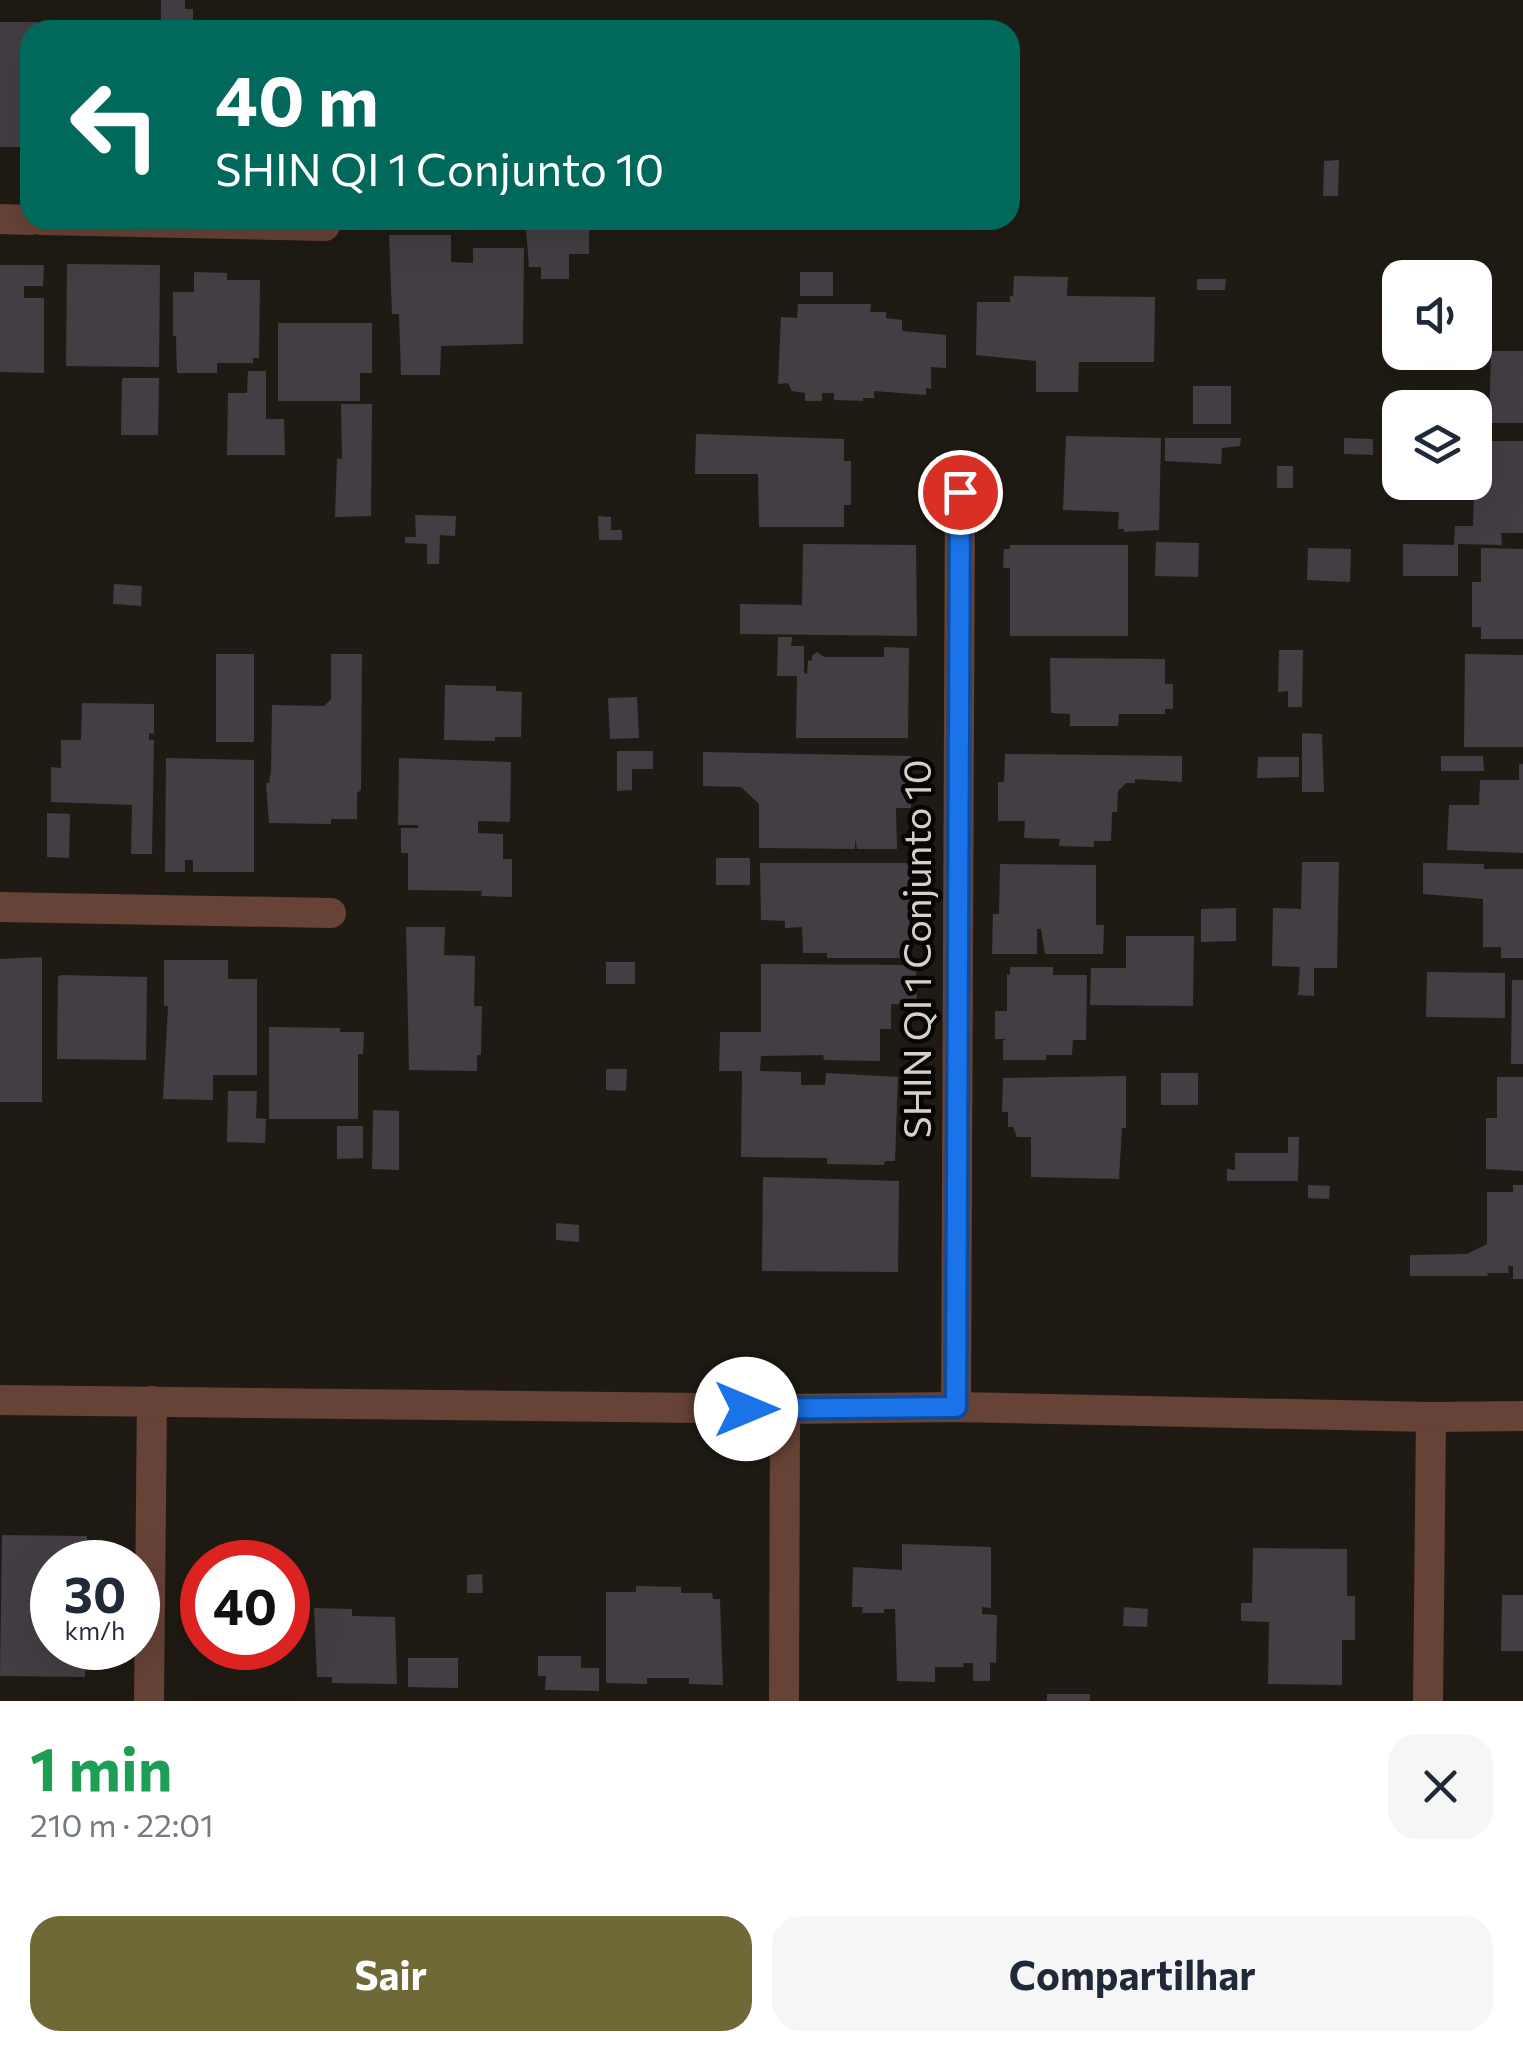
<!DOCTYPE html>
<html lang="pt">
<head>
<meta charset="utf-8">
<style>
  body { margin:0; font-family:Commissioner,sans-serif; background:#f6f6f7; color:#1f2937; height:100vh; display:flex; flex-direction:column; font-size:38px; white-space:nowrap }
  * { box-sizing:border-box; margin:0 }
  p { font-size:32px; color:#747a83 }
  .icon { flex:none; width:55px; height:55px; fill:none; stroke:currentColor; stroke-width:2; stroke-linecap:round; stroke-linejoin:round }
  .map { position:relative; height:1701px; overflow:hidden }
  .side { display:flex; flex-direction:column; background:#fff; flex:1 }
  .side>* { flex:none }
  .hud { position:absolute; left:20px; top:20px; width:1000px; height:210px; border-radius:30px; box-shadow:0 10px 40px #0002; background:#00695c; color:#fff; overflow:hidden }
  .fabs { position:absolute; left:1382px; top:260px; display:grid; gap:20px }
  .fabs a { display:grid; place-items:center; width:110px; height:110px; border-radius:20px; background:#fff; box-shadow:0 10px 40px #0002; font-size:50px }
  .speed { position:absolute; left:30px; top:1540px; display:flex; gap:20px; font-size:50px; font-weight:700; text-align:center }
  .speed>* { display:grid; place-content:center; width:130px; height:130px; border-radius:50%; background:#fff; box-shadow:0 10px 40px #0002; line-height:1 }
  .speed small { font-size:25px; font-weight:400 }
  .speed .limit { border:15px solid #d22; background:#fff; color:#111 }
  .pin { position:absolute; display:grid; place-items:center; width:85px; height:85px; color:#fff; margin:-42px; border:5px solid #fff; border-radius:50%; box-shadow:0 2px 10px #0007 }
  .me { position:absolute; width:110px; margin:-55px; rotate:90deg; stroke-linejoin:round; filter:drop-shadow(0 0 8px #0008) }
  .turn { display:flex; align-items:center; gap:35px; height:210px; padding:0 30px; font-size:45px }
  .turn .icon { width:130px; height:130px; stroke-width:2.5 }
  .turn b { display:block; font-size:70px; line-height:85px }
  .round { display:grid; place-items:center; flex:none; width:105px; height:105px; border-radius:30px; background:#f6f6f7 }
  .summary { display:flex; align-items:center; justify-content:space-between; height:170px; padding:0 30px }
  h1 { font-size:60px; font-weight:700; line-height:75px; color:#1e9e55 }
  .action { display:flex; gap:20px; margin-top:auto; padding:20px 30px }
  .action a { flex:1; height:115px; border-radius:30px; background:#6e6937; color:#fff; font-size:40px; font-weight:700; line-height:115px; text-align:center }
  .action a+a { background:#f6f6f7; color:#1f2937 }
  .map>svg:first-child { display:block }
  .building { fill:#443e44 }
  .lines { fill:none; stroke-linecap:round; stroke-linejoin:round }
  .minor { stroke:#674237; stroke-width:30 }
  .tertiary { stroke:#674237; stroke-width:30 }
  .route-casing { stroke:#114b97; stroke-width:25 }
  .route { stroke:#1a73e8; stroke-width:18 }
  .labels { text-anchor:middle; stroke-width:9; stroke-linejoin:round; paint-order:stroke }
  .street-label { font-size:38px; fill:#d4d1cd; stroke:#070604 }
</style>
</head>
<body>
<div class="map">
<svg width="1523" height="1701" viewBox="0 0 1523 1701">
  <rect width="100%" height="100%" fill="#1f1b14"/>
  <g class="building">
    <polygon points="161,0 185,0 185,9 193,9 193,30 161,30"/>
    <polygon points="0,22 37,22 37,30 30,30 30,147 23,151 20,147 0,147"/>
    <polygon points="1339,160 1338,196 1323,196 1324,161"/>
    <polygon points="526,230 589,230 589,254 569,254 569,279 541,279 541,267 529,267"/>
    <polygon points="389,235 451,235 451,262 473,263 473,248 524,248 523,344 441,346 440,375 401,375 399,314 392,314"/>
    <polygon points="67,264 160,265 159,367 66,366"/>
    <polygon points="0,265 44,265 43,286 24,286 24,298 44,298 44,373 0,372"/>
    <polygon points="194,272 227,273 227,280 260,280 259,358 253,358 253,363 217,363 217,373 177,373 176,336 173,336 173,292 194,292"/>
    <rect x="800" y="272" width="33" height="24"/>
    <polygon points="1014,276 1068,277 1067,296 1155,297 1154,362 1079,362 1078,392 1036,392 1036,361 976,355 977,302 1010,302 1010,296 1013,296"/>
    <polygon points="1197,279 1226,279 1225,290 1197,290"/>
    <polygon points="798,304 871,304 870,312 886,312 886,318 902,320 902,331 946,335 946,368 931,367 931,389 926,388 926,395 874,391 874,398 863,398 863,401 834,400 834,393 822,393 822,401 805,401 805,393 792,391 788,383 778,384 781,317 797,318"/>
    <polygon points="278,323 372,323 372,373 360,373 360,401 278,401"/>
    <polygon points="1491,351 1523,351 1523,423 1489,423"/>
    <polygon points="248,371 266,371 266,419 284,419 285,455 227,455 228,393 247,393"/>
    <polygon points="122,378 159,378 158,435 121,435"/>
    <rect x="1193" y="386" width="38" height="38"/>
    <polygon points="341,404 372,404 371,516 335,517 337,458 342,459"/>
    <polygon points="696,434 844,439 844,461 851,461 851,505 844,505 844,527 759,527 758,474 695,474"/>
    <polygon points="1066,436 1161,438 1159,530 1124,532 1124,529 1118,529 1119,512 1063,510"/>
    <polygon points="1165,438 1241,438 1240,446 1222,448 1221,464 1165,461"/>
    <polygon points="1344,438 1373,439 1373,455 1344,454"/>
    <polygon points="1475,441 1523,441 1523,533 1501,533 1502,545 1458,544 1458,576 1403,576 1403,544 1454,545 1455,526 1473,526 1474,493 1432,492 1433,482 1475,482"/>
    <rect x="1277" y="466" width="16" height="22"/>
    <polygon points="415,515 456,516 455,536 440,535 439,564 427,564 427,544 405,543 405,537 416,537"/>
    <polygon points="598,516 611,517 611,530 622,530 622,540 599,540"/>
    <polygon points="1156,542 1199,543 1198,577 1155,576"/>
    <polygon points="803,544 916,545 917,636 740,634 740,604 802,605"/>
    <polygon points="1010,545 1128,545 1128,636 1010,636 1010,568 1003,568 1004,549 1010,549"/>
    <polygon points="1308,548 1351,549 1350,582 1307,580"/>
    <polygon points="1481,548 1523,549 1523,639 1481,639 1481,627 1472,627 1472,582 1481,582"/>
    <polygon points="114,584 142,586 141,606 113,604"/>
    <polygon points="778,637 792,637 791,646 804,646 804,673 807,674 808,660 812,661 812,656 817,652 824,657 884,657 884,647 909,648 908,738 796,738 797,676 777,676"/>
    <polygon points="1279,650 1303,650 1302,707 1288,707 1288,691 1278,692"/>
    <rect x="216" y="654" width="38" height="88"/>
    <polygon points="331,654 362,654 361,790 357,793 357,819 331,819 331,824 269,823 266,783 269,783 271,771 272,705 324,706 331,699"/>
    <polygon points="1465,654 1523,655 1523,747 1464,747"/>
    <polygon points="1050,658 1165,659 1165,684 1173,684 1173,709 1165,709 1165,714 1119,714 1118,726 1070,726 1070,714 1051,713"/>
    <polygon points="445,685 496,686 496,691 522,692 521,737 495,737 495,741 444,740"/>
    <polygon points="637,697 639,738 610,739 608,698"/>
    <polygon points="82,703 154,704 154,734 149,733 149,740 154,740 152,854 131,854 132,805 51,802 51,767 61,768 61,740 81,740"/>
    <polygon points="1302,733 1322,734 1324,792 1302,792"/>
    <polygon points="617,751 653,751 653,769 632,769 632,790 617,791"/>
    <polygon points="703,752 911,756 911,808 896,808 897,849 857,849 855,839 855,849 759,848 759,804 741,787 703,786"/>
    <polygon points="1005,754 1182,756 1182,782 1135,779 1135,783 1126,783 1118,791 1117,812 1112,812 1111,841 1094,841 1094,847 1059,846 1060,839 1024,838 1025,821 998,821 998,782 1004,782"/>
    <polygon points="1441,756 1483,756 1484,771 1441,771"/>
    <polygon points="1258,757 1299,757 1299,777 1257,778"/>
    <polygon points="166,758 254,760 254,872 193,872 193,860 185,860 185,872 165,872"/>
    <polygon points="399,758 511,762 510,822 478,821 478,833 503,834 503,859 512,859 512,897 481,896 482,891 408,890 408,853 401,853 401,828 418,828 418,825 398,825"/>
    <polygon points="1519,764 1523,764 1523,853 1447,850 1449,805 1479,805 1480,780 1519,780"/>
    <polygon points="47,813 70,814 69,858 47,857"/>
    <rect x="716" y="858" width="34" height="27"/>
    <polygon points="1302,862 1339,862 1337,968 1314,968 1314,996 1298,995 1300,967 1272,966 1273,908 1301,909"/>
    <polygon points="760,863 910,863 909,958 827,958 827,953 803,953 802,927 785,928 785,921 761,920"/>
    <polygon points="1423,863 1484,864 1484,869 1523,869 1523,958 1501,958 1501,947 1483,947 1483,899 1423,894"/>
    <polygon points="1000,864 1096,865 1096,925 1104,925 1103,954 1045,954 1041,929 1037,929 1037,954 992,954 993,914 999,914"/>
    <polygon points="1236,908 1236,941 1201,942 1201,909"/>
    <polygon points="406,927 445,927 444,955 475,956 474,1006 482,1006 481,1055 477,1055 477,1071 409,1070"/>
    <polygon points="1126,936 1194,936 1193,1006 1090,1005 1091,968 1126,968"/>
    <polygon points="42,957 42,1102 0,1102 0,959"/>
    <polygon points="164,960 228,960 228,979 257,979 257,1075 213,1075 213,1100 163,1099 168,1006 164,1006"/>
    <rect x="606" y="962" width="29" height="22"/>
    <polygon points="761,964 916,965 917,1005 891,1004 891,1029 880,1029 880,1061 824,1060 823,1055 761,1056 760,1071 801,1072 801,1085 825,1085 826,1073 898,1077 895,1161 885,1161 884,1165 827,1164 827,1158 741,1157 742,1071 719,1071 720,1032 761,1032"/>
    <polygon points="1010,967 1053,967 1053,975 1087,975 1086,1040 1073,1040 1072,1055 1046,1055 1046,1060 1003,1060 1003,1041 1006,1039 995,1039 995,1011 1007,1011 1007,974 1010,975"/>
    <polygon points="1427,972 1505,973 1505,1018 1426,1017"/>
    <polygon points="61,975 147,977 146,1060 57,1059 58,977"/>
    <polygon points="1512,980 1523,980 1523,1064 1511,1064"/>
    <polygon points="269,1027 340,1028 340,1032 364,1032 363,1054 358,1054 358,1119 269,1119"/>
    <polygon points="606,1069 627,1069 626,1091 606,1090"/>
    <rect x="1161" y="1073" width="37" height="32"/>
    <polygon points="1126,1076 1126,1128 1122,1128 1119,1179 1031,1177 1031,1137 1017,1137 1013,1127 1008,1127 1008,1112 1002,1112 1003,1078"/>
    <polygon points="1497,1077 1523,1077 1523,1171 1486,1169 1486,1118 1497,1118"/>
    <polygon points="228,1091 257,1091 256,1118 266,1119 265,1143 227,1142"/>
    <polygon points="373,1110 399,1111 399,1170 372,1169"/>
    <polygon points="337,1126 363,1126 363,1158 337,1159"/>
    <polygon points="1288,1137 1299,1137 1298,1181 1227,1181 1227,1169 1235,1170 1235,1153 1288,1153"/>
    <polygon points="763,1177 899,1181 898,1272 762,1271"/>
    <polygon points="1308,1185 1330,1186 1329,1199 1308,1198"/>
    <polygon points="1513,1185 1523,1185 1523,1279 1513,1279 1513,1266 1508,1266 1509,1273 1487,1273 1488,1276 1410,1276 1410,1255 1467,1254 1487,1244 1487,1192 1513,1192"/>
    <polygon points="556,1223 579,1225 579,1242 556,1240"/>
    <polygon points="2,1535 87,1536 87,1562 52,1562 52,1648 86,1648 85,1677 0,1676"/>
    <polygon points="902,1544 991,1547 991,1608 982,1607 982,1614 997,1615 996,1663 990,1662 990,1681 973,1681 973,1663 963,1663 964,1667 935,1667 935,1682 897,1681 895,1609 884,1609 884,1613 862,1613 863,1607 852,1607 853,1567 902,1570"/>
    <polygon points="1253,1548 1347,1549 1347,1596 1355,1596 1355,1640 1342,1640 1342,1685 1268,1684 1269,1622 1241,1621 1241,1603 1252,1603"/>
    <polygon points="482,1574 483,1593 467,1593 467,1575"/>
    <polygon points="636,1586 681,1587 681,1593 712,1593 713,1599 720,1599 723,1685 689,1684 689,1678 647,1678 647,1684 606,1683 606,1592 636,1592"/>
    <polygon points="1502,1595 1523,1595 1523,1651 1501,1651"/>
    <polygon points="1124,1607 1148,1609 1147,1627 1123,1626"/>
    <polygon points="314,1608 352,1609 352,1616 395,1617 397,1684 332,1683 332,1677 317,1677"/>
    <polygon points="538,1656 581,1656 581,1668 599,1668 599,1691 545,1690 546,1676 538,1676"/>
    <polygon points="408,1658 458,1658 458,1688 408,1687"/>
    <rect x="1047" y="1694" width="43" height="7"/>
  </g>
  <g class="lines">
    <g class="minor">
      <polyline points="0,219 30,220"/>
      <polyline points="41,220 325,226"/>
      <polyline points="0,907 331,913"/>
      <polyline points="956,1407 960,491"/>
      <polyline points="149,1701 152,1401"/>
      <polyline points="784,1701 785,1409"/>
      <polyline points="1428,1701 1431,1417"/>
    </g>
    <polyline class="tertiary" points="0,1400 785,1409 956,1407 1431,1417 1523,1416"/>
  </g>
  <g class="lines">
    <defs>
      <polyline id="route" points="746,1409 956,1407 960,492"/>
    </defs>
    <use href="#route" class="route-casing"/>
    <use href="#route" class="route"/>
  </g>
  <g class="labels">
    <g class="street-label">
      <text transform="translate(918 949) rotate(-90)" y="13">SHIN QI 1 Conjunto 10</text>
    </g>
  </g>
</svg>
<div class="fabs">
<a><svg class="icon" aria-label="sound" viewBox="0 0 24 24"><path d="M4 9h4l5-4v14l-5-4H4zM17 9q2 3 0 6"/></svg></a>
<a><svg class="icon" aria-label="layers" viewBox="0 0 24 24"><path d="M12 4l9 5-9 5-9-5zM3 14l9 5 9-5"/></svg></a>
</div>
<div class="speed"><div>30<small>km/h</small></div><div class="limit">40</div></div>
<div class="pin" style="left:960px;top:492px;background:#d93025"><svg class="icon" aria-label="arrive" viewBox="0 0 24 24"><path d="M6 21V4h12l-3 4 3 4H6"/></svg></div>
<svg class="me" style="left:746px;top:1409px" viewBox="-20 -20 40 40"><circle r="19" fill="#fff"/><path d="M0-13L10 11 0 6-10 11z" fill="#1a73e8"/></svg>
<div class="hud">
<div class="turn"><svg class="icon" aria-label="left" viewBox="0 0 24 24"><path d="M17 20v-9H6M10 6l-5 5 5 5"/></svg><div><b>40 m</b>SHIN QI 1 Conjunto 10</div></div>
</div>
</div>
<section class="side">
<div class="summary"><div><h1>1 min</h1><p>210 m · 22:01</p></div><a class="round"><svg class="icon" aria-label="close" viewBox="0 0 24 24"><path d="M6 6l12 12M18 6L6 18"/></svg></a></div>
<div class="action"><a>Sair</a><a>Compartilhar</a></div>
</section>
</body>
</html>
